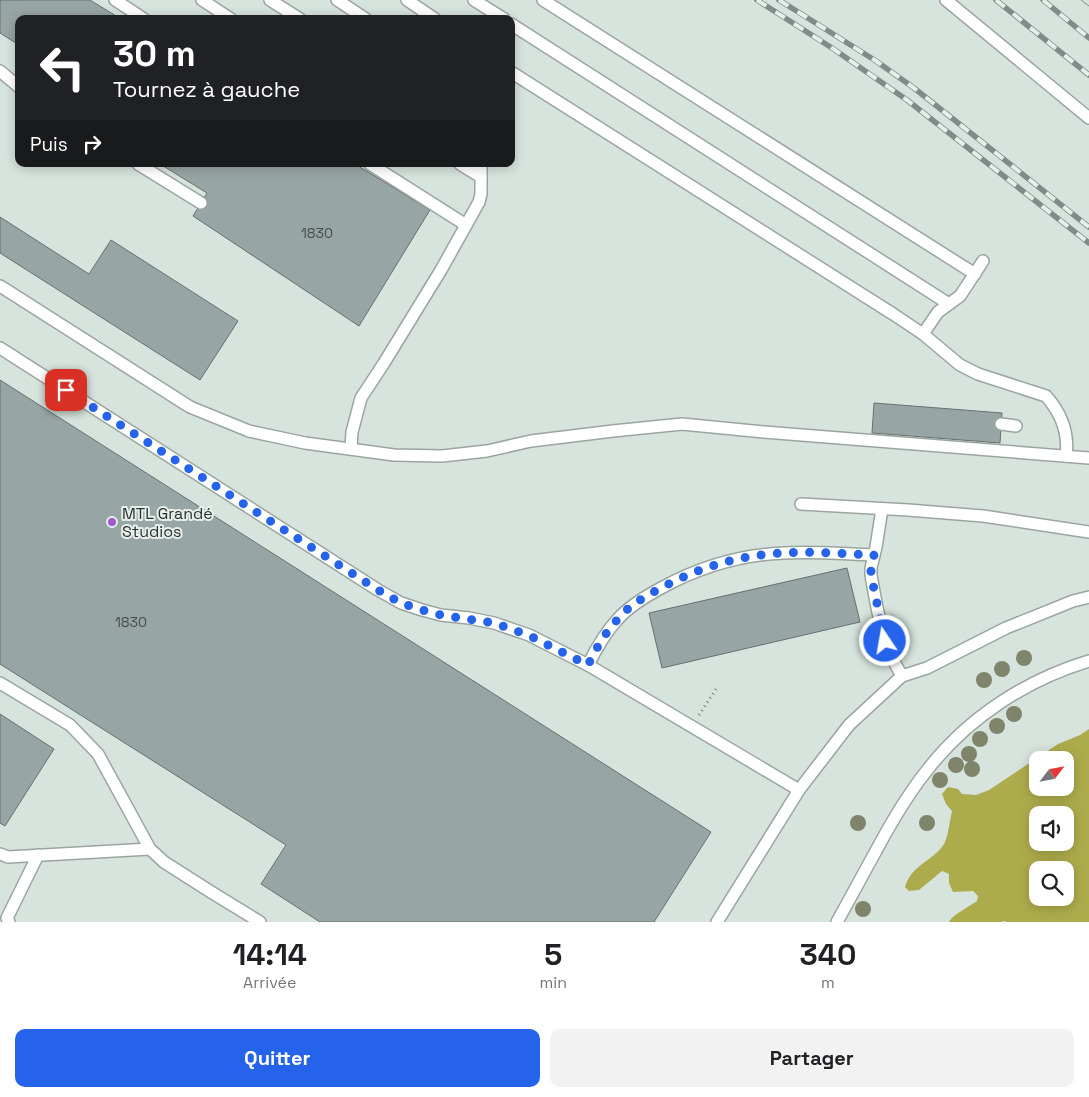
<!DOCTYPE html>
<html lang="fr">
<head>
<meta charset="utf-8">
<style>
  body { margin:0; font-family:"Space Grotesk",sans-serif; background:#f2f2f2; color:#202124; height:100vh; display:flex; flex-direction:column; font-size:19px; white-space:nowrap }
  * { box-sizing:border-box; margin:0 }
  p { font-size:16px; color:#757577 }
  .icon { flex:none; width:28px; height:28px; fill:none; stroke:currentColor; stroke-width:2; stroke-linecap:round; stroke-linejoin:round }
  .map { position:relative; height:922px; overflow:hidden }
  .panel { display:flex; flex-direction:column; background:#fff; flex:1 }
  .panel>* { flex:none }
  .top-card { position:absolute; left:15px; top:15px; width:500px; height:152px; border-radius:10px; box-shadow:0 2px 12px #0003; background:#202124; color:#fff; overflow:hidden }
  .needle { width:32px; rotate:58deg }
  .tools { position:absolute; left:1029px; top:751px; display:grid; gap:10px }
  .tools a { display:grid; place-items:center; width:45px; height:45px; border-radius:10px; background:#fff; box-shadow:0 2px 12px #0003; font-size:25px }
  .pin { position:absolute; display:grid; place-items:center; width:42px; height:42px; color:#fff; margin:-21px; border-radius:10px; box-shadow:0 2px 8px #0006 }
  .me { position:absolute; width:55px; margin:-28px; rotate:348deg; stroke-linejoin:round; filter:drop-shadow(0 0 4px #0008) }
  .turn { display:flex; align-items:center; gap:18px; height:105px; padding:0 15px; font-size:22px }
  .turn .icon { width:65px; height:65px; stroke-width:2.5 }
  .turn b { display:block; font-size:35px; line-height:42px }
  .then { display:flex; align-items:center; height:48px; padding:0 15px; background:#0003; gap:10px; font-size:19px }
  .eta { display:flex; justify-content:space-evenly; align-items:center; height:85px; text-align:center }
  .eta b { font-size:30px; font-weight:700; line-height:35px }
  .cta { display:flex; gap:10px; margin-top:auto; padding:10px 15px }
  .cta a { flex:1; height:58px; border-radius:10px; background:#2563eb; color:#fff; font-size:20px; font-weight:700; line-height:58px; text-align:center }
  .cta a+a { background:#f2f2f2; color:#202124 }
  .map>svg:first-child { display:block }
  .forest { fill:#adac4c; fill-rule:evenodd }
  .building { fill:#98a5a5; stroke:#657170 }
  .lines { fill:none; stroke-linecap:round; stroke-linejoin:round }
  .lane-casing { stroke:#9ba5a0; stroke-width:14 }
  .path { stroke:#79817d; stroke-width:3; stroke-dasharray:1 4; stroke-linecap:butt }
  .lane { stroke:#fff; stroke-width:11 }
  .tram { stroke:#828b87; stroke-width:1 }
  .rail-casing { stroke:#828b87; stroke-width:5.5 }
  .rail { stroke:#e5f0eb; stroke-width:4; stroke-dasharray:11; stroke-linecap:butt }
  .tree { fill:#7f846b }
  .route { stroke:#2563eb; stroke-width:9; stroke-dasharray:0 16.2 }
  .poi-dot { fill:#a15ace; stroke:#e5f0eb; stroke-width:2 }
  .labels { text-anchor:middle; stroke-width:4; stroke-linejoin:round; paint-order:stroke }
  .number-label { font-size:14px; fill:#464d4c }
  .poi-label { font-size:16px; fill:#2b302e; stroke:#e5f0eb; text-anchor:start }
</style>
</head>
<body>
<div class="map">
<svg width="1089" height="922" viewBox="0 0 1089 922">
  <rect width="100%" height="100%" fill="#d7e3dd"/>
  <path class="forest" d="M1089,729V922H1007L1004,921L1002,922H949C952,915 969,907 977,901L978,896L973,891L953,892L949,883V874L942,871L919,890L909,891L905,887C911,864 935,861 945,842C948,836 950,819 952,811L946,804L942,794L948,787L958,789L962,794L976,795L989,790L1058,744L1080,735ZM1038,760H1065V788H1038ZM1038,815H1065V842H1038ZM1038,870H1065V898H1038Z"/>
  <g class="building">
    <polygon points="0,0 90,0 121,19 19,19 19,45 0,33"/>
    <polygon points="160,164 355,164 430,210 359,326 193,216 207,193"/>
    <polygon points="0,217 89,274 111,240 238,321 200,380 0,253"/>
    <polygon points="0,380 711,832 654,922 320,922 261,884 286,845 0,664"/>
    <polygon points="874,403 1002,413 1000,443 872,433"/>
    <polygon points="847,568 860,622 662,668 649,613"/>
    <polygon points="0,714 54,749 5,826 0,823"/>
  </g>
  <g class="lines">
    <defs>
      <g id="lane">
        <polyline points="115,0 144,19"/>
        <polyline points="202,0 231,19"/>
        <polyline points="270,0 300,19"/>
        <polyline points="337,0 366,19"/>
        <polyline points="407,0 435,19"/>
        <polyline points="474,0 504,19"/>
        <polyline points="543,0 975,274"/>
        <polyline points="946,0 1089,118"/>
        <polyline points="511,24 949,304"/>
        <polyline points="0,71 19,87"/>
        <path d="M511,72L893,314L923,334L960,365L978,374L1046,396C1061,413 1069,434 1066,456"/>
        <polyline points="138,164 201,203"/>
        <polyline points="370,164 466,225"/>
        <polyline points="460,164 481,177"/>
        <polyline points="0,286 190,407 249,431 305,443 394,455 442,456 487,451 531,441 613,431 682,424 764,432 1089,458"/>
        <polyline points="923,334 938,312 960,296 983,261"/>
        <polyline points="0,348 378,590 401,603 422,610 441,615 469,618 494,623 529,635 588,665 799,790"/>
        <polyline points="1001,424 1016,426"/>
        <polyline points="351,449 352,432 361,398 384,363 441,270 479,202 481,194 481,164"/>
        <polyline points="801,504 908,510 983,516 1089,532"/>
        <path d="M882,509L876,547L871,568V575C877,610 883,646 902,676"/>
        <path d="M588,665C596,649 605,633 617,620C629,606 646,596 663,587C700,567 741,555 783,553C813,551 844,554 874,555"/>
        <polyline points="0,683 70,725 98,754 150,849 164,862 211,892 260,922"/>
        <polyline points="0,854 8,857 150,849"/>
        <polyline points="9,922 7,918 38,855"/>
        <polyline points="717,922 799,790 849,725 902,676 927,668 1006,628 1073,601 1089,597"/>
        <path d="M837,922C850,898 864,873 877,849C892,821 908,794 928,769C969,717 1026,680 1089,661"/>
      </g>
    </defs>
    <use href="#lane" class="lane-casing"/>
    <polyline class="path" points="699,715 718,686"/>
    <use href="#lane" class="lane"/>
    <polyline class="tram" points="1081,0 1089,6"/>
    <defs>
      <g id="rail">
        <polyline points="757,0 832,48 907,100 1089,243"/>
        <polyline points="779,0 876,61 914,88 1089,227"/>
        <polyline points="996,0 1089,75"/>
        <polyline points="1043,0 1089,38"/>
      </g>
    </defs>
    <use href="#rail" class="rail-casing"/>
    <use href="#rail" class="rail"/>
  </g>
  <g class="tree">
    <circle cx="1024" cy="658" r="8"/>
    <circle cx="1002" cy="669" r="8"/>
    <circle cx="984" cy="680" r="8"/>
    <circle cx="1014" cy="714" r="8"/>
    <circle cx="997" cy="726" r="8"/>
    <circle cx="980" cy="739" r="8"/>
    <circle cx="969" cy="754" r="8"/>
    <circle cx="956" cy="765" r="8"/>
    <circle cx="972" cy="769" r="8"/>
    <circle cx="940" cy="780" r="8"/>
    <circle cx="858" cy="823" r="8"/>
    <circle cx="927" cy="823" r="8"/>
    <circle cx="863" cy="909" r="8"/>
  </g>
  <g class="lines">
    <path class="route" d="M66,390L378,590L401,603L422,610L441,615L494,623L528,635L588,665C596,649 605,633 617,620C629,605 646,596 663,587C700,567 741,555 783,553C813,551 844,554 874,555L871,568V575L885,641"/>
  </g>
  <circle class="poi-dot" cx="112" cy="522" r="5"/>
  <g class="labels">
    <g class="number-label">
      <text x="317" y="238">1830</text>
      <text x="131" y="627">1830</text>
    </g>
    <g class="poi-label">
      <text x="122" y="519">MTL Grandé<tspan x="122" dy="18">Studios</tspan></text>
    </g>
  </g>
</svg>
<div class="tools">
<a><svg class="needle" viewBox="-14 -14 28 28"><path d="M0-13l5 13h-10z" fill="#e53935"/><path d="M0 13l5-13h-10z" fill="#757577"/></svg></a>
<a><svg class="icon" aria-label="sound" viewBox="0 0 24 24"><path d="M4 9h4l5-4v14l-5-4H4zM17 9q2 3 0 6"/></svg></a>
<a><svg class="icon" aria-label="search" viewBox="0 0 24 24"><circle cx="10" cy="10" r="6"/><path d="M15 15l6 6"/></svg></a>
</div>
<div class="pin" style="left:66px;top:390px;background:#d93025"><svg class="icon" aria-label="arrive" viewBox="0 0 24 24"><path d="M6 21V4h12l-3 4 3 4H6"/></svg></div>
<svg class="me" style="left:885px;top:641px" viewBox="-20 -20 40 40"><circle r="17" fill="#2563eb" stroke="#fff" stroke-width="3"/><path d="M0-11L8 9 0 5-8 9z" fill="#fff"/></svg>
<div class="top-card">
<div class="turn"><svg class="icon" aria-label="left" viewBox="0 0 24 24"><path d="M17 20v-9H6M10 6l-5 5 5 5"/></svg><div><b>30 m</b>Tournez à gauche</div></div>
<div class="then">Puis<svg class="icon" aria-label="right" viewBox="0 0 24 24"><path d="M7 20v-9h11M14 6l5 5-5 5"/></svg></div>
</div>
</div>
<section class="panel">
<div class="eta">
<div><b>14:14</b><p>Arrivée</p></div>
<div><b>5</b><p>min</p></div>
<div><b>340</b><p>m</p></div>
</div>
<div class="cta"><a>Quitter</a><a>Partager</a></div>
</section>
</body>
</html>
